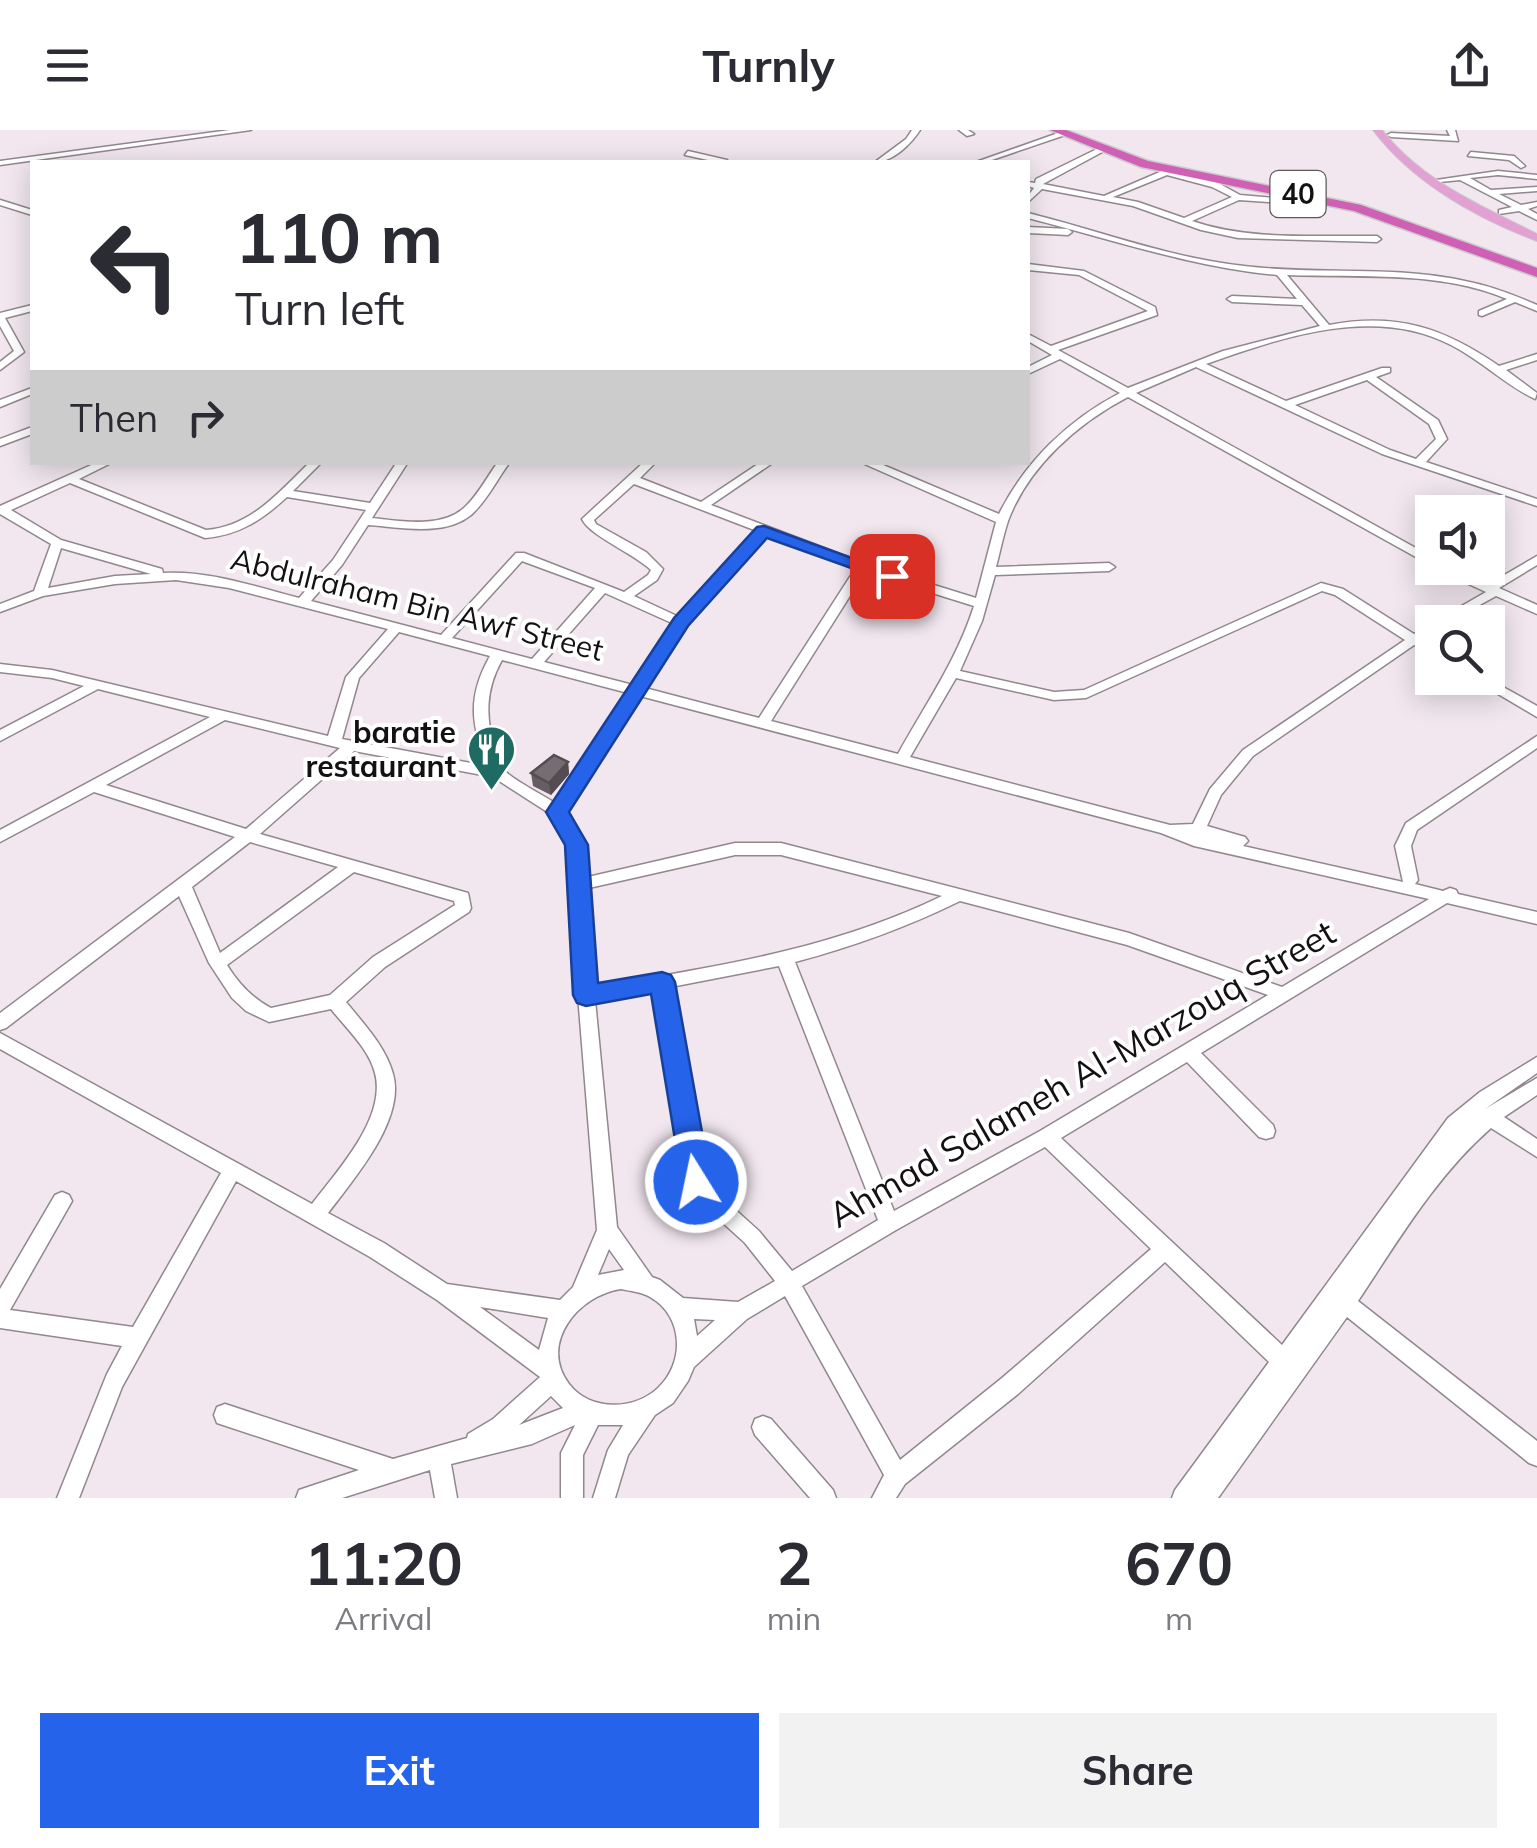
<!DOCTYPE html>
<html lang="en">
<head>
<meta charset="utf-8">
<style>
  body { margin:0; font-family:Mulish,sans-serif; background:#f2f2f3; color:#2b2b33; height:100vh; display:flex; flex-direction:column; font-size:38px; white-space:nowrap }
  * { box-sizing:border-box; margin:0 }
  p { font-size:32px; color:#7c7c81 }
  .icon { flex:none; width:55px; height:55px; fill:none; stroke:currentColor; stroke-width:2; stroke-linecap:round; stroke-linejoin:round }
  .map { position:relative; height:1368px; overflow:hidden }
  .panel { display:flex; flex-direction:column; background:#fff; flex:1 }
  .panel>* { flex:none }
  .banner { position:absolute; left:30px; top:30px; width:1000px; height:305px; border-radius:0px; box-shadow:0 5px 25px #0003; background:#fff; color:#2b2b33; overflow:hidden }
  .controls { position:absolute; left:1415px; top:365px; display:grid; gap:20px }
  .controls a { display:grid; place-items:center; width:90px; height:90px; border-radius:0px; background:#fff; box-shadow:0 5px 25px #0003; font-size:50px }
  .pin { position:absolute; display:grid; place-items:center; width:85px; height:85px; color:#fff; margin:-42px; border-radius:20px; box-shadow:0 5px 15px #0006 }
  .me { position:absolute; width:110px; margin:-55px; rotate:350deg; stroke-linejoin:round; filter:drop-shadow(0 0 8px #0008) }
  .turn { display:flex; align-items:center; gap:35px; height:210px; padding:0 40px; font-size:45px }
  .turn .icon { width:130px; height:130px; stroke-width:2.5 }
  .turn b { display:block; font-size:70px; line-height:85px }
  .then { display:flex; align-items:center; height:95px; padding:0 40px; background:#0003; gap:20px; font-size:38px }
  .eta { display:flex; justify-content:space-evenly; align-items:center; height:170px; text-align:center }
  .eta b { font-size:60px; font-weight:700; line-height:70px }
  .action { display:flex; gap:20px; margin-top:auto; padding:20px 40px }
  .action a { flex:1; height:115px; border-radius:0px; background:#2563eb; color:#fff; font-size:40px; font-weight:700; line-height:115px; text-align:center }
  .action a+a { background:#f2f2f3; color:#2b2b33 }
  header { display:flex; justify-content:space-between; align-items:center; height:130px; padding:0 40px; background:#fff; font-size:45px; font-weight:700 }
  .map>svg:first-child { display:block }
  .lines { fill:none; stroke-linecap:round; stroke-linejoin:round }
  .minor-casing { stroke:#91878e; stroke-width:3 }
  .major-casing { stroke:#cbcbcb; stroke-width:2 }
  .highway-casing { stroke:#cbcbcb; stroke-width:3 }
  .minor { fill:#fff; fill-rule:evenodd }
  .major { fill:#e2a0d3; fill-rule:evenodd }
  .highway { fill:#cf60b6; fill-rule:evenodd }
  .wall { fill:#655e63 }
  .shaded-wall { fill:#534c50 }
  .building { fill:#766d73; stroke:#534c50; stroke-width:2.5 }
  .route { fill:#2563eb; stroke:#184099; stroke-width:2.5 }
  .labels { text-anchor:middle; stroke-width:8; stroke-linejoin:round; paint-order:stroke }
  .shield { fill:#fff; stroke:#5a585a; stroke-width:2.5 }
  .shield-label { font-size:28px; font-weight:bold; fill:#141113 }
  .street-label { font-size:30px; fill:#141113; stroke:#fff }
  .poi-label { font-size:30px; font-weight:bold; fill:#141113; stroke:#fff; text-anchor:end }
  .near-street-label { font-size:35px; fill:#141113; stroke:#fff }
</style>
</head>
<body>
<header><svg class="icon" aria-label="menu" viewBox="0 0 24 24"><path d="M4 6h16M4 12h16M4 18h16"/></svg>Turnly<svg class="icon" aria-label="share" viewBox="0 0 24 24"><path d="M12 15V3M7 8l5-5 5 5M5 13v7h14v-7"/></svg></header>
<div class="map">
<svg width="1537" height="1368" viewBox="0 0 1537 1368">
  <rect width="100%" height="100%" fill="#f2e7ef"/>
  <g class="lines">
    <defs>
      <g id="minor">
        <polygon points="230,0 251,0 0,35 0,31"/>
        <path d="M912,0H920C911,14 893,32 875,32L906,9Z"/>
        <polygon points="959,0 968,0 974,4 967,6"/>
        <polygon points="1447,0 1455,0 1458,11 1391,7 1387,5 1391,3 1450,6"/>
        <polygon points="1061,2 1068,4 986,32 976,32"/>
        <path d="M1101,17L1104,21L1043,54L1104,66L1162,41L1165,37L1169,40L1218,53L1240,65L1300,70L1306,69L1311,64L1315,66L1312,73L1300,74L1239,70L1192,91C1250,111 1317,105 1377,106L1381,109L1377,112L1238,108L1201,100L1133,76L1042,59L1028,72V66L1034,58L1028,56V52L1035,53L1036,49ZM1167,45L1212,57L1232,67L1184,88L1138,72L1113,67Z"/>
        <polygon points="688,21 727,30 728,32 717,32 685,25"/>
        <polygon points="1471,22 1514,26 1525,36 1521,38 1509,30 1468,26"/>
        <polygon points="1498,41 1537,45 1537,49 1498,45 1470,48 1491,60 1537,57 1537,61 1499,64 1521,75 1537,72 1537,76 1528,79 1537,84 1537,90 1519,81 1499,84 1499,80 1512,77 1460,50 1440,52 1436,50"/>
        <polygon points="0,70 32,80 32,85 0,75"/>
        <path d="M1028,83C1100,101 1170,128 1244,136C1317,145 1393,135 1465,151C1491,156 1514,165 1537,175V181L1515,172L1482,186L1479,185V181L1507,169C1439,140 1359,148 1287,145L1329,195C1397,182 1444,198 1499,236L1537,224V230L1506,240L1537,263L1535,269C1505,255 1481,230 1451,215C1375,175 1282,207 1206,234L1286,271L1382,238H1390V242L1376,247L1438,290L1447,309L1426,332L1537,369V376L1382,324L1196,237L1136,263L1432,427V436L1128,267C1078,293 1028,337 1008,391C1003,406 1000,422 996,437L1109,433L1115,437L1109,441L995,445L982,491L960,541L1054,562L1084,560L1321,453L1343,459L1414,504L1432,493V503L1423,509L1432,515V525L1414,515L1253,626L1221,665L1207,696L1245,707L1248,711L1243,716L1403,752L1395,716L1406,693L1537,606V618L1417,700L1411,716L1418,750L1415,754L1443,761L1450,758L1456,760L1458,764L1537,782V794L1447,773L1201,923L1273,995L1275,1001L1273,1007L1266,1009L1259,1007L1187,932L1061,1008L1282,1215L1448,988L1480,962L1537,927V943L1485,979L1537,948V965L1504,987L1537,1009V1027L1491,998C1436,1046 1398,1111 1358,1171L1537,1311V1336L1529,1333L1347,1187L1218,1368H1172L1175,1360L1269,1232L1165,1132L1018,1264L905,1354L896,1368H872L884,1345L785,1166L747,1189L694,1237L688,1251L673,1273L655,1285L628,1325L615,1368H593L608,1320L623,1295H598L583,1325V1368H561V1323L575,1295L532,1314L451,1334L457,1368H435L430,1340L342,1368H296L299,1360L359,1340L217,1293L214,1285L217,1277L225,1274L393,1329L467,1308L468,1304L493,1289L540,1247L437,1170L370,1127L236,1051L122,1257L79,1368H57L107,1244L122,1216L0,1198V1159L55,1065L62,1062L69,1065L72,1071L10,1180L133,1197L221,1043L0,919V903L312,1074C337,1041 387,988 375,943C369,919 346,898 331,879L269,892L246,881L232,868L209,833L179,766L6,898L0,900V883L235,707L94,662L0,712V700L210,587L98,559L0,611V600L84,556L52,548L0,542V534L52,540L328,606L346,547L388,499L229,458L176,450L115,454L43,466L0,482V474L34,461L51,414L0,384V376L98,332H113L79,349L206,400C251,397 280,361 310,332H322L293,361L370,373L397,332H408L372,388C401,391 442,399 465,377C478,365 487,347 498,332H510C497,349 487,371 471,385C444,407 400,397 368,395L342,435L311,471L441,505L516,423H524L624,462L648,445L651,440C633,423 590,406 582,389L644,332H656L640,348L701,372L761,332H774L711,375L866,434L976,468L996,392L860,332H876L999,384C1025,332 1068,290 1120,263L1060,229L1028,244V237L1052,225L1028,211V204L1051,216L1148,181L1079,145L1028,140V134L1084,141L1155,177L1157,185L1058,220L1128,258L1223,221L1320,196L1302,175L1232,172L1227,169L1232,166L1297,169L1277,145C1191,137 1111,109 1028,88ZM1367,250L1429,294L1436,309L1416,329L1390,320L1295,275ZM70,353L205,408C239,405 262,390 287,367L366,380L333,430L299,468C256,457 209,440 163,443L162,439L61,410L11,380ZM634,354L757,401L679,487L634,466L657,450L663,439L646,422L596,394L594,390ZM767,405L855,439L759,588L645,558L686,495ZM61,418L151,444L115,446L48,458ZM522,431L595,458L532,529L452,508ZM865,442L974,476C957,530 925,575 898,624L771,591ZM1322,461L1335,465L1405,510L1243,620L1210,659L1193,694L1170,695L910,627L956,548L1054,570L1086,568ZM605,463L674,494L633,555L544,532ZM399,502L490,526C467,567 471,594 487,636L342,609L359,548ZM502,530L628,563L555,673C539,663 521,654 507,643C501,637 499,630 496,622C485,589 485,560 502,530ZM640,566L1161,703L1194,716L1429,769L1282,857L1129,803L781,713H735L588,747L584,715L565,681ZM225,590L340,618L246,699L106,655ZM354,621L493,647L552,685L568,715L573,754L578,865L597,1100L573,1157L560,1170L447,1154L384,1113L328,1083C354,1049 406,989 393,944C386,917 363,893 346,872L385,837L469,782L471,778L468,763L260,704ZM250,712L338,737L220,823L192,757ZM735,725H781L942,766C831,820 714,837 594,857L589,758ZM354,742L454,771L455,775L373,827L330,865L271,878C252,868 238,853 227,835ZM960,771L1127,815L1268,865L1040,1001L894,1081L795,832C852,817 907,797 960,771ZM779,836L878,1090L792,1141L759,1101L707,1054L671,857ZM655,860L688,1058L691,1064L745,1113L775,1151L738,1172L683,1168L660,1150L652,1147L617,1097L595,870ZM1045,1017L1151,1119L1002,1248L900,1330L802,1156L896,1100ZM609,1119L624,1140L598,1145ZM621,1159C630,1161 642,1162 650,1167C684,1186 685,1233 658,1258C633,1281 590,1281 569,1254C538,1213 579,1165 621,1159ZM480,1177L548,1188L539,1220ZM694,1189L715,1190L697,1206ZM551,1266L563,1278L519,1295Z"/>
        <polygon points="1028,97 1068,99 1072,102 1068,105 1028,103"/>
        <polygon points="32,175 32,181 5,188 24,222 0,240 0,232 14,221 0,196 0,183"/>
        <polygon points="32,258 32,264 0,277 0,270"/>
        <polygon points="32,297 32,304 0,316 0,309"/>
        <polygon points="1537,426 1537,435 1499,458 1537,475 1537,484 1496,466 1449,492 1434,492 1486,462 1440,441 1438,438 1453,438 1489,454"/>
        <polygon points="1471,548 1487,548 1537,576 1537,587"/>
        <polygon points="763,1286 771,1289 833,1360 836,1368 810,1368 755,1305 752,1297 755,1289"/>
      </g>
      <path id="major" d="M1373,0H1382C1422,51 1480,75 1537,104V111C1476,88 1412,52 1373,0Z"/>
      <polygon id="highway" points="1050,0 1066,0 1148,31 1361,75 1537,138 1537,147 1354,81 1141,37"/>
    </defs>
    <use href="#minor" class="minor-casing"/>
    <use href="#major" class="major-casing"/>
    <use href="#highway" class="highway-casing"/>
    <use href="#minor" class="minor"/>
    <use href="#major" class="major"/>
    <use href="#highway" class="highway"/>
  </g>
  <polygon class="wall" points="568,632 569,644 551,665 533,656 531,643"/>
  <polygon class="shaded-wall" points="568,632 569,644 551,665 549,653"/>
  <polygon class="building" points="554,625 568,632 549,653 531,643"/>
  <polygon class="route" points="764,396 901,446 899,450 885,450 767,408 688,496 569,682 588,715 598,853 662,842 671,845 675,852 711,1052 707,1061 696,1065 686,1061 682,1052 651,864 586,876 577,873 573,865 565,715 546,682 674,488 757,397"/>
  <defs>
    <symbol id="restaurant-pin" viewBox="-11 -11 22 30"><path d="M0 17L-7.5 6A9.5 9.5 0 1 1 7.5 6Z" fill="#206a64" stroke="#fff"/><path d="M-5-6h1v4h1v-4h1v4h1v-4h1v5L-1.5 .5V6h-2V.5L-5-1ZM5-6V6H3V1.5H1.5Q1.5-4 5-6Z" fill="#fff"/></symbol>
  </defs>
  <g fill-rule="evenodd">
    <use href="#restaurant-pin" x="464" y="592" width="55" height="75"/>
  </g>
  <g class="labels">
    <rect class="shield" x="1270.5" y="41" width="55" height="46" rx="8"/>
    <g class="shield-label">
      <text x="1298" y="74">40</text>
    </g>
    <g class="street-label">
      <text transform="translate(417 475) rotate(14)" y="10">Abdulraham Bin Awf Street</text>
    </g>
    <g class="poi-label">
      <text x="456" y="613">baratie<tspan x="456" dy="34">restaurant</tspan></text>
    </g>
    <g class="near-street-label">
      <text transform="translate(1082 944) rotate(-30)" y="12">Ahmad Salameh Al-Marzouq Street</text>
    </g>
  </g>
</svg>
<div class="controls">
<a><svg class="icon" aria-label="sound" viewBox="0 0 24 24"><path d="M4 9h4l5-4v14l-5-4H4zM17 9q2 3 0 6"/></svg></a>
<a><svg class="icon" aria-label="search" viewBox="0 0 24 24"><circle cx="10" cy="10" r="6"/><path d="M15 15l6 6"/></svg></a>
</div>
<div class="pin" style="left:892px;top:446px;background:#d93025"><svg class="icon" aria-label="arrive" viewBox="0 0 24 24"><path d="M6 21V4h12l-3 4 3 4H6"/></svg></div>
<svg class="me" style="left:696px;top:1052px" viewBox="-20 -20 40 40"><circle r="17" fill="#2563eb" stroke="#fff" stroke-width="3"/><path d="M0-11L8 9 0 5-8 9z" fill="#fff"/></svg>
<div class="banner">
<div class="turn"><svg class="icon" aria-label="left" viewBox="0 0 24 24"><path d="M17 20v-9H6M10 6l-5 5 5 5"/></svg><div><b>110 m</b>Turn left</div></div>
<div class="then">Then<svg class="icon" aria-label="right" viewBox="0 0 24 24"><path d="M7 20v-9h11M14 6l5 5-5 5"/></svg></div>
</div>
</div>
<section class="panel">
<div class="eta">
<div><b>11:20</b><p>Arrival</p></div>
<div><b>2</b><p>min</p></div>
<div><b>670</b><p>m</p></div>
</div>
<div class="action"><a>Exit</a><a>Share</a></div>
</section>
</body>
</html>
